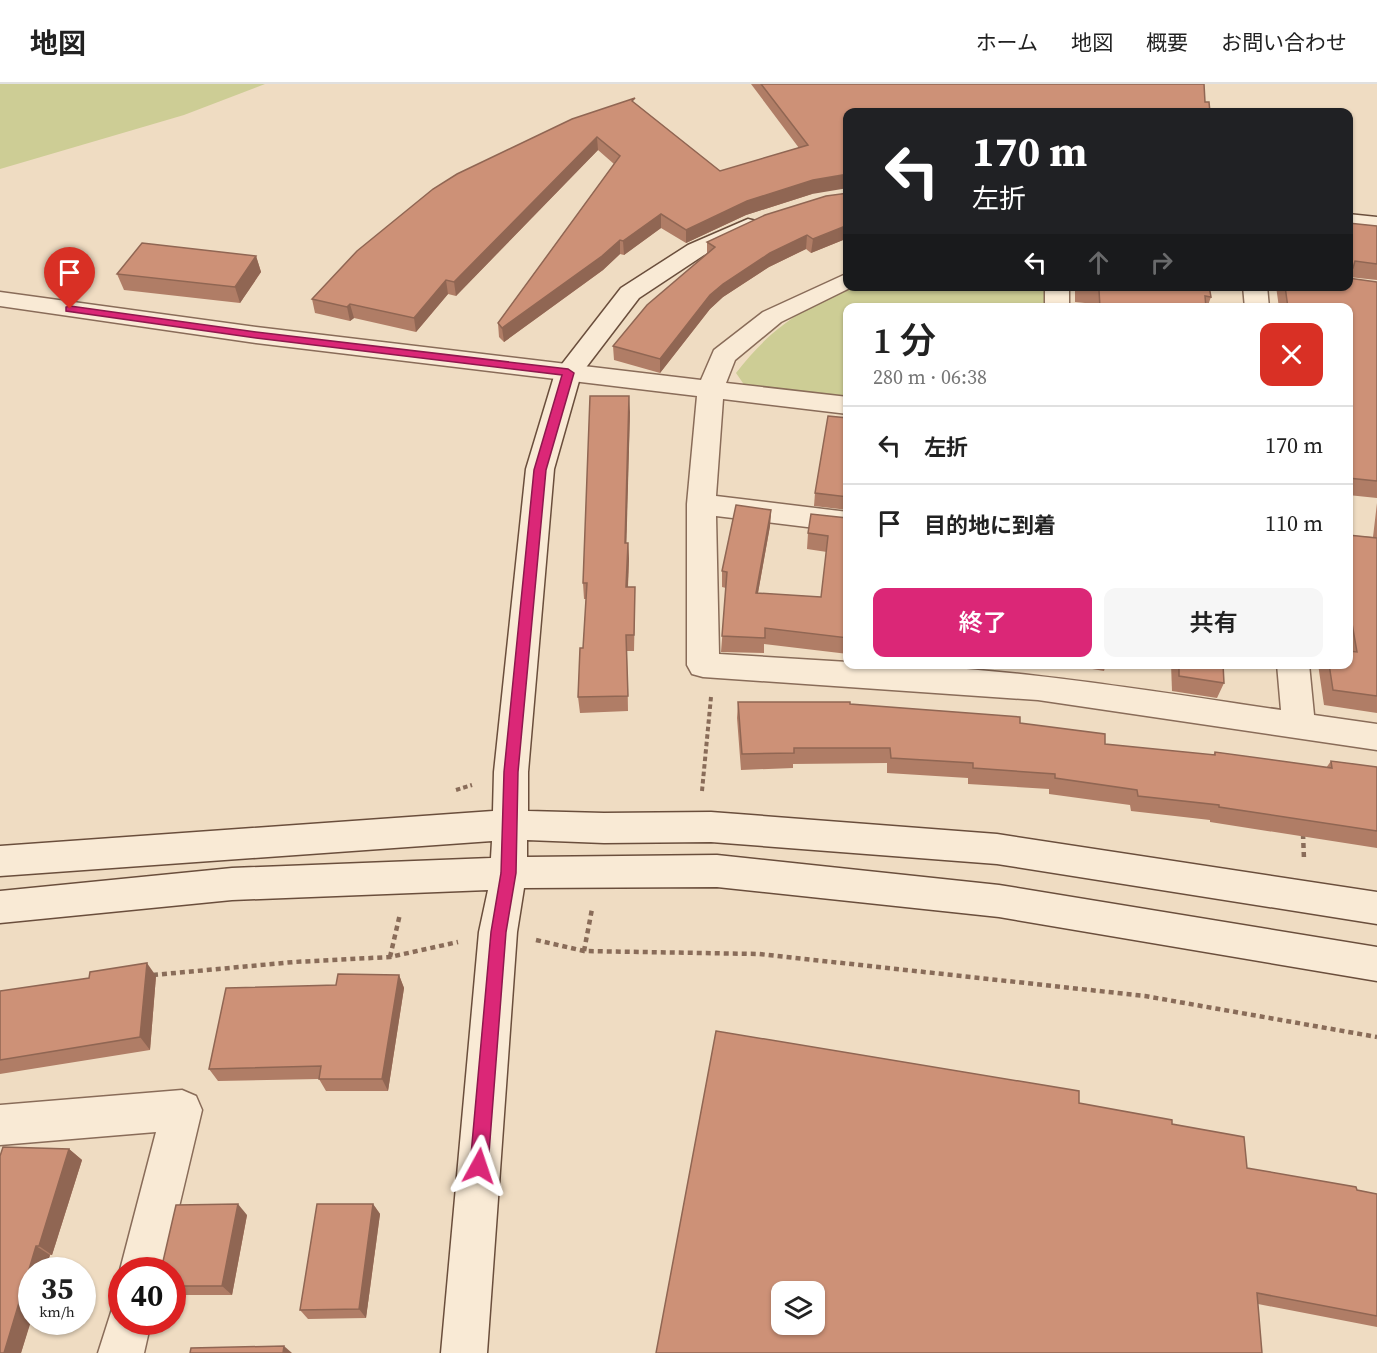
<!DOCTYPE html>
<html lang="ja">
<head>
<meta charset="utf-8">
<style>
  body { margin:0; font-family:"Source Serif 4","Noto Sans JP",serif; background:#f6f6f6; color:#222; height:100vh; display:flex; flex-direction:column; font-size:22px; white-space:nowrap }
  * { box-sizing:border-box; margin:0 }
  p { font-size:20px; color:#767676 }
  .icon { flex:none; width:33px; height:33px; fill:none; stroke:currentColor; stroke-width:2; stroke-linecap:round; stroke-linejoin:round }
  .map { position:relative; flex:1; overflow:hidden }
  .panel { position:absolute; left:843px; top:219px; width:510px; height:366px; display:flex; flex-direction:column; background:#fff; border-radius:12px; box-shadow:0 2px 4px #0004 }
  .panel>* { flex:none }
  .banner { position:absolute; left:843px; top:24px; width:510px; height:183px; border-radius:12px; box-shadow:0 2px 4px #0004; background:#202124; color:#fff; overflow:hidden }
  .tools { position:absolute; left:771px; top:1197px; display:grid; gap:12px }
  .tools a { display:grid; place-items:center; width:54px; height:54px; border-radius:12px; background:#fff; box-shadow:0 2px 4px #0004; font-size:30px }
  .speed { position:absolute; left:18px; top:1173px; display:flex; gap:12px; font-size:30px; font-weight:700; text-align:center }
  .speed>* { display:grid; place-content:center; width:78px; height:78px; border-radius:50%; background:#fff; box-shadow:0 2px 4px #0004; line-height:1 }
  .speed small { font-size:15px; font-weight:400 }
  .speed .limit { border:9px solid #d22; background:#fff; color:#111 }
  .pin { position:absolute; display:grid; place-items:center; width:51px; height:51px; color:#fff; margin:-62px -26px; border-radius:50% 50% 50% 0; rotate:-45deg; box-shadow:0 0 6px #0007 }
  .pin .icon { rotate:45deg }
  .me { position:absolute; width:66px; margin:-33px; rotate:5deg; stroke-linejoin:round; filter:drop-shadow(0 0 4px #0008) }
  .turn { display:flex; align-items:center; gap:21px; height:126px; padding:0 30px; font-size:27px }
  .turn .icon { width:78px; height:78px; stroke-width:2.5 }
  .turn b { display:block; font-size:42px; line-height:51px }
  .lanes { display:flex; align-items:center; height:57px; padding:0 30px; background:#0003; justify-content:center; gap:30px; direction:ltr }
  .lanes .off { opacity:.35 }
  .round { display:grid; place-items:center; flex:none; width:63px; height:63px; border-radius:12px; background:#f6f6f6 }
  .overview { display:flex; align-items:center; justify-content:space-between; height:102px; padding:0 30px }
  h1 { font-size:36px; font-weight:600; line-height:45px }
  .primary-button { display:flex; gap:12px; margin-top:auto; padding:12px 30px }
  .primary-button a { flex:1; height:69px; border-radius:12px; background:#db2777; color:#fff; font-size:24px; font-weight:600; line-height:69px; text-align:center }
  .primary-button a+a { background:#f6f6f6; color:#222 }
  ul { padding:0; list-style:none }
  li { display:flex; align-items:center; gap:18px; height:78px; padding:0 30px; border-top:2px solid #e0e0e0 }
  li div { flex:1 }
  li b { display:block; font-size:22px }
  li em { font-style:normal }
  header { display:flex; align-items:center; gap:36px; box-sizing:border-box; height:84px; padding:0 30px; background:#fff; border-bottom:2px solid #e0e0e0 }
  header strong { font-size:28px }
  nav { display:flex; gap:33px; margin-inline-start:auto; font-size:21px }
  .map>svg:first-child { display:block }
  .green { fill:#cdcd95 }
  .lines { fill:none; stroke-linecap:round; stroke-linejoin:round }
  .street-casing { stroke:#896c59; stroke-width:3 }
  .secondary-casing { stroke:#6a4e3c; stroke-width:3 }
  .path-far1 { stroke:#896c59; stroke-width:4; stroke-dasharray:4.5 3; stroke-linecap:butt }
  .path { stroke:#896c59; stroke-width:4.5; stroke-dasharray:5 4; stroke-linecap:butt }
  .street { fill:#f9ead5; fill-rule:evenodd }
  .secondary { fill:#f9ead5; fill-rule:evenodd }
  .wall { fill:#b07d66 }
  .shaded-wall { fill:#906653 }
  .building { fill:#cd9177; stroke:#906653; stroke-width:1.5; fill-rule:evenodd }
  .route { fill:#db2777; stroke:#8e194d; stroke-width:1.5 }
</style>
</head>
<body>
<header>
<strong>地図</strong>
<nav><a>ホーム</a><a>地図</a><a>概要</a><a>お問い合わせ</a></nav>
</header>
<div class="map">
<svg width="1377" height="1269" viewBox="0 0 1377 1269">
  <rect width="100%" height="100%" fill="#efdcc2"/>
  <g class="green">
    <polygon points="0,0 265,0 184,31 0,85"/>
    <path d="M849,203H1049L1048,223L848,224L847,313L745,302L736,289C770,245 800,226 849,203Z"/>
  </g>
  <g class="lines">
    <defs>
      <g id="street">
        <path d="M848,189V202H854L781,238L735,276L726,299L848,313V330L723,315L716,412L848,428V448L716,432L719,570L848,578V580C993,580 1137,605 1281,626L1277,580H1309L1314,631L1377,640V666L1038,616L703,593L692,590L687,581V420L697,312L256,259L0,222V208L256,243L701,296L714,266L763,228Z"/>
        <rect x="1045" y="202" width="24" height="22"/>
        <polygon points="1243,202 1267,202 1269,224 1245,224"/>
        <polygon points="182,1006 196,1012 202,1026 164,1186 122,1186 122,1190 120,1186 156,1048 0,1061 0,1021"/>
        <polygon points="122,1218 122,1238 151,1238 144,1269 98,1269 113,1222"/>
      </g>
      <g id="secondary">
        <polygon points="1348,130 1377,133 1377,147 1348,144"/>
        <polygon points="748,135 756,137 759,142 756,147 704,171 639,214 581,290 554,385 528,688 528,727 604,729 711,728 997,750 1377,808 1377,840 997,780 711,758 604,759 527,756 527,773 717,771 999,801 1377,863 1377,897 999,833 717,803 524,804 517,848 487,1269 441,1269 479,848 488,806 232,816 0,839 0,807 232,784 491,774 492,757 0,792 0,762 493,727 494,688 526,385 555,289 621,204 688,161"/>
      </g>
    </defs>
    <use href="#street" class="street-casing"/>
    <use href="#secondary" class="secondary-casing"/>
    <g class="path-far1">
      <polyline points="456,706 472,701"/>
      <polyline points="702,707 711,613"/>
    </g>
    <g class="path">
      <polyline points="1303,750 1304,775"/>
      <polyline points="536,856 584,867 759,870 1145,912 1377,953"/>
      <polyline points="584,867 592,825"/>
      <polyline points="390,873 400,830"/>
      <polyline points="153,891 294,878 390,873 458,858"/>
    </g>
    <use href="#street" class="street"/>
    <use href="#secondary" class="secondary"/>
  </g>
  <g class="wall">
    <polygon points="751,0 1204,0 848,28 812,110 746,131 686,159 661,144 624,171 620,170 603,186 504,258 499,253 498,239 614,80 598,66 456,212 448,210 416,248 354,234 350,237 315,229 312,215 635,19 720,87 799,64"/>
    <polygon points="848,109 848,154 811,169 806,165 769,183 723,213 710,225 660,289 614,276 613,262 707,169 707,158"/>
    <polygon points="1348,139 1377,142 1377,196 1349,193 1348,194"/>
    <polygon points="256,172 261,188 240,219 124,206 117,190"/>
    <polygon points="1377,198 1377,414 1348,411 1348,224 1279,224 1276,202 1348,202"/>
    <polygon points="1075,202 1209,202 1211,213 1207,224 1095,224 1095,220 1075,218"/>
    <polygon points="630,328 626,459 628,459 629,475 628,503 635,519 634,567 627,567 628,627 580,629 578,613 583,564 586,515 584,515 583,499"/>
    <polygon points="848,334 848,426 814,422 815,409"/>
    <polygon points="1377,419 1377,629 1324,621 1318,580 1348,580 1348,451 1373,453"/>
    <polygon points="771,426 770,442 758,509 821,513 827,468 807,465 808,449 848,444 848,570 764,560 764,569 721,568 726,504 722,503 722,487"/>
    <polygon points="1063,580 1106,580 1104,587"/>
    <polygon points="1171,580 1223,580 1224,599 1217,614 1172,607"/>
    <polygon points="738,618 850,620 1020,639 1105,660 1213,671 1215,668 1326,684 1331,677 1377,683 1377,764 1210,738 1210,736 1131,727 1130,721 1049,710 1049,705 968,700 968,694 887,689 887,679 793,680 793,684 741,686 737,634"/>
    <polygon points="399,891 404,904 388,1007 326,1007 319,995 218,997 209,985 336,901"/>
    <polygon points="156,892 150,966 0,990 0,907"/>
    <polygon points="1079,1019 1172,1040 1247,1084 1377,1110 1377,1243 1258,1220"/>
    <polygon points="69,1065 82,1076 52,1171 50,1171 21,1269 0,1269"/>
    <polygon points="373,1120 380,1130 366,1234 308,1235 300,1226"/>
    <polygon points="247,1131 232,1211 172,1211 172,1186"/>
  </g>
  <g class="shaded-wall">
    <polygon points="597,53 598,66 456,212 454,198"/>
    <polygon points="848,90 848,104 812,110 746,131 686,159 686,146 747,117 813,96"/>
    <polygon points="661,130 661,144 624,171 623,157"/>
    <polygon points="848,141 848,154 811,169 813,155"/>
    <polygon points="807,151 806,165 769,183 723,213 710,225 660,289 660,275 710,211 723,200 770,169"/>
    <polygon points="620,156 620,170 603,186 504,258 502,244"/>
    <polygon points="256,172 261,188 240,219 235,203"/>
    <polygon points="1353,184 1348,194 1348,185"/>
    <polygon points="446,196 448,210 416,248 414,234"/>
    <polygon points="350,220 354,234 350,237 347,223"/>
    <polygon points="629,312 630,328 626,475 625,459"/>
    <polygon points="771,426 770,442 755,525 756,509"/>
    <polygon points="628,459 629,475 627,519 626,503"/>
    <polygon points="147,879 156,892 150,966 140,953"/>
    <polygon points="399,891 404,904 388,1007 382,995"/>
    <polygon points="69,1065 82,1076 52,1171 39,1162"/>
    <polygon points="238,1120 247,1131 232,1211 222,1202"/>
    <polygon points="373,1120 380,1130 366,1234 359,1225"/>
    <polygon points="36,1162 50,1171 45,1186 32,1186 32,1234 21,1269 4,1269"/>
    <polygon points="284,1262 292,1269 283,1269"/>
  </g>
  <g class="building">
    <polygon points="761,0 1204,0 1205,18 1209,18 1210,28 848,28 848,90 813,96 747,117 686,146 661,130 623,157 620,156 602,172 502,244 498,239 620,72 597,53 454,198 446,196 414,234 350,220 347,223 312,215 357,167 433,105 457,90 572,35 635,14 632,17 720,87 808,61"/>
    <polygon points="848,109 848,141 813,155 807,151 770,169 723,200 710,211 660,275 613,262 647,221 715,163 707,158 765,131 826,112"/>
    <polygon points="1348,139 1377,142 1377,180 1355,177 1353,184 1348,185"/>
    <polygon points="142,159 256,172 235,203 117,190"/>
    <polygon points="1348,194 1377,198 1377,397 1348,394 1348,224 1288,224 1285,202 1348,202"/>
    <polygon points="1079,202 1209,202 1211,213 1205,212 1206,224 1100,224 1099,206 1079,204"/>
    <polygon points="590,312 629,312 625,459 628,459 626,503 635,503 634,551 626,551 628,612 578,613 580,564 583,564 587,499 583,499"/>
    <polygon points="828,332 848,334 848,413 815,409"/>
    <polygon points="736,421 771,426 756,509 821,513 828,452 808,449 811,430 847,434 845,444 848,444 848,554 765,544 765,554 722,552 727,488 722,487"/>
    <polygon points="1348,451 1377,454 1377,612 1333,606 1329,580 1348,580 1348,567 1357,568 1348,517"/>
    <polygon points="1179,580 1223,580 1224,599 1179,592"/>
    <polygon points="738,618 850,618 850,620 1020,633 1020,639 1105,650 1105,660 1215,671 1215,668 1332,684 1331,677 1377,683 1377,747 1219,723 1219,721 1138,712 1137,706 1055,694 1055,690 973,684 973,679 891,674 890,664 794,664 794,669 742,670"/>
    <polygon points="147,879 140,953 0,976 0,907 89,894 90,888"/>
    <polygon points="338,890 399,891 382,995 319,995 321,982 209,985 226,904 336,901"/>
    <path d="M716,947L1079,1007V1019L1172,1036V1040L1244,1053L1247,1084L1356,1103L1357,1106L1377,1110V1232L1257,1209L1262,1269H656ZM782,1208H814V1240H782Z"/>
    <polygon points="3,1063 69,1065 39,1162 36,1162 4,1269 0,1269 0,1072"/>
    <polygon points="238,1120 222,1202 172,1202 172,1186 161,1186 176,1121"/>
    <polygon points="317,1120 373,1120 359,1225 300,1226"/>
    <polygon points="284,1262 283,1269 190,1269 191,1264"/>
  </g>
  <polygon class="route" points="70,222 256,248 568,285 574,289 546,386 518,688 516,789 506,848 488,1082 485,1088 479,1091 473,1088 470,1082 491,848 501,789 504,688 534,386 562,291 256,254 66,227 66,223"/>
</svg>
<div class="tools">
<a><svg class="icon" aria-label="layers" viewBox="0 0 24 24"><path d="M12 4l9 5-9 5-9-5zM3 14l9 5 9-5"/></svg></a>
</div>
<div class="speed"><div>35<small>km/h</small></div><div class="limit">40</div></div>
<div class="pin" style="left:70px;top:225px;background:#d93025"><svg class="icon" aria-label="arrive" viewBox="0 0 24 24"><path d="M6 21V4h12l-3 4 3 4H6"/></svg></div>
<svg class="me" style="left:479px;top:1082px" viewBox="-20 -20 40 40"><path d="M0-17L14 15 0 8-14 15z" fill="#db2777" stroke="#fff" stroke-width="4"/></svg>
<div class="banner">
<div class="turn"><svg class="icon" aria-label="left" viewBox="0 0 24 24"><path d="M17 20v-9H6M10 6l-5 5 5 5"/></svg><div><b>170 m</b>左折</div></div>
<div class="lanes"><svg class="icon" aria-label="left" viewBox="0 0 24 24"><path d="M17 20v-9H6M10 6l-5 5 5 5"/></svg><svg class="icon off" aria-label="ahead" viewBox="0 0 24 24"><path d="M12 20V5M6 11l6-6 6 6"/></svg><svg class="icon off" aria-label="right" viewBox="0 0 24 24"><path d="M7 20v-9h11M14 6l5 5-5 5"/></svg></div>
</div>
<section class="panel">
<div class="overview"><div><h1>1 分</h1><p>280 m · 06:38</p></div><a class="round" style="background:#d93025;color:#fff"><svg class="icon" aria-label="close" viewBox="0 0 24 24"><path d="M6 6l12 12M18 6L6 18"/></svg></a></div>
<ul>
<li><svg class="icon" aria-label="left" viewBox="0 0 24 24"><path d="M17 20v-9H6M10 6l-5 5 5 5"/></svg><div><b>左折</b></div><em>170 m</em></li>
<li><svg class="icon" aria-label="arrive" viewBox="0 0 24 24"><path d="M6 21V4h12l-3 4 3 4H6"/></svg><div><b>目的地に到着</b></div><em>110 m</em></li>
</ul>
<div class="primary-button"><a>終了</a><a>共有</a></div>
</section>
</div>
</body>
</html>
